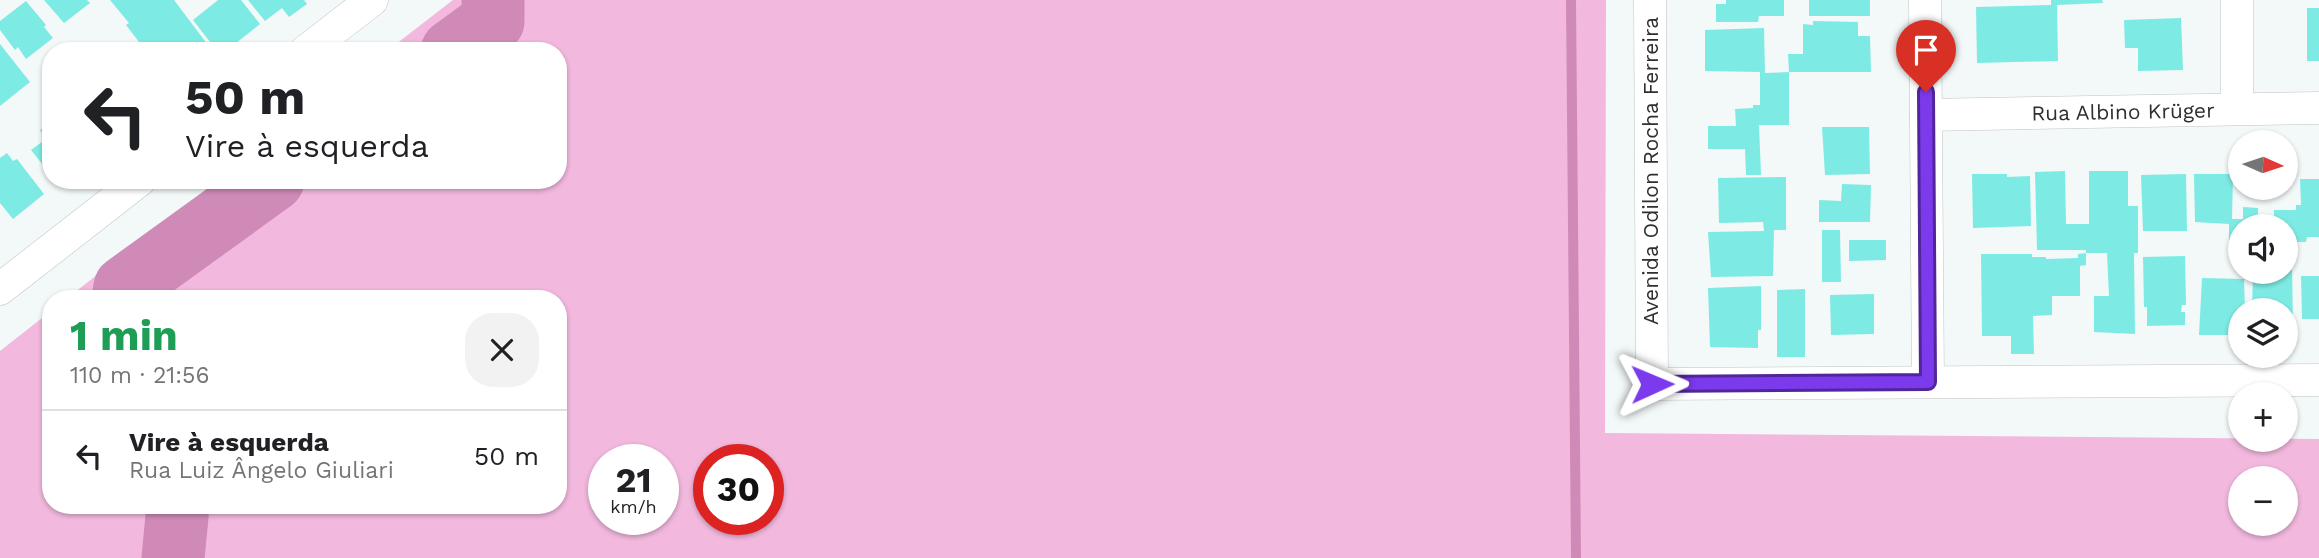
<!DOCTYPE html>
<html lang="pt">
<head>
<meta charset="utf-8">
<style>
  body { margin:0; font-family:"Work Sans",sans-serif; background:#f2f2f2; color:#202124; height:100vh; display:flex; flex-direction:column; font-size:26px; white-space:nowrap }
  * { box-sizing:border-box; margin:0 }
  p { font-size:23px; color:#757577 }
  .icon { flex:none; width:38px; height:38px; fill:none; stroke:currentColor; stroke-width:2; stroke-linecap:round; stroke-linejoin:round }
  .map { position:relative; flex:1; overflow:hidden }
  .side { position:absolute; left:42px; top:290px; width:525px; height:224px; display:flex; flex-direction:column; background:#fff; border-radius:28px; box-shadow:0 2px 5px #0004 }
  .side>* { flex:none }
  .guide { position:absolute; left:42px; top:42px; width:525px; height:147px; border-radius:28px; box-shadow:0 2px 5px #0004; background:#fff; color:#202124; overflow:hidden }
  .needle { width:46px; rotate:93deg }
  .controls { position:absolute; left:2228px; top:130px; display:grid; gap:14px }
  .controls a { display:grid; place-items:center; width:70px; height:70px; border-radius:50%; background:#fff; box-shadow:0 2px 5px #0004; font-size:35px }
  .speed { position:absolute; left:588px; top:444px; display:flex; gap:14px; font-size:35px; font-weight:700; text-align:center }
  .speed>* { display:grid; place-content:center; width:91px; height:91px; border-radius:50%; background:#fff; box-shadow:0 2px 5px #0004; line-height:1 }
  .speed small { font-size:18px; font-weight:400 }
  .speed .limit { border:10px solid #d22; background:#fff; color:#111 }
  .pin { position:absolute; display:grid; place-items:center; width:60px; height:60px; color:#fff; margin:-72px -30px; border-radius:50% 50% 50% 0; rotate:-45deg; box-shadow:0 0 7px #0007 }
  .pin .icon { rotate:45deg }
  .me { position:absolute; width:77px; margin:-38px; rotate:89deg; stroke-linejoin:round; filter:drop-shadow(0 0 5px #0008) }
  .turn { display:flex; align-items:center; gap:24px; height:147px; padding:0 28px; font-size:32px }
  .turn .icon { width:91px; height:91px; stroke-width:2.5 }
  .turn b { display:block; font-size:49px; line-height:60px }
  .round { display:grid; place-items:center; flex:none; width:74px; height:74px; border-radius:28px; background:#f2f2f2 }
  .summary { display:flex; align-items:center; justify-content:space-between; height:119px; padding:0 28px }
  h1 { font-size:42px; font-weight:700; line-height:52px; color:#1e9e55 }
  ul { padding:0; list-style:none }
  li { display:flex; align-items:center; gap:21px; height:91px; padding:0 28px; border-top:2px solid #e0e0e0 }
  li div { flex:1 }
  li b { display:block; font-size:26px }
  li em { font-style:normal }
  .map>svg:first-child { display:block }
  .green { fill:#f2b8de; fill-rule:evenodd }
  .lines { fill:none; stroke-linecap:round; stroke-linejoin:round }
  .stream { stroke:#cf8ab8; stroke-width:10 }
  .river { stroke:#cf8ab8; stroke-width:63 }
  .building { fill:#7debe4 }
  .street-casing { stroke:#bfc4c4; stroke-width:33 }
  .street { stroke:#fff; stroke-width:32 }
  .route-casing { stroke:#51269a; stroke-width:18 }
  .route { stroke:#7c3aed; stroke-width:12 }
  .labels { text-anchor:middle; stroke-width:5; stroke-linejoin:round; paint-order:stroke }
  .street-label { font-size:21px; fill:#2e3030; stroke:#fff }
</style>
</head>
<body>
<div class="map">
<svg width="2319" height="558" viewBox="0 0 2319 558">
  <rect width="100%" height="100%" fill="#f3f8f8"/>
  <path class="green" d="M453,0H1606L1605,433L2319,439V558H0V351L51,311V506H558V299H66L220,180H558V51H387ZM604,460H663V520H604ZM768,460V520H709V460ZM2240,478H2286V523H2240Z"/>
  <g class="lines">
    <polyline class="stream" points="1571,0 1576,558"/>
    <g class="river">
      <polyline points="452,51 493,21 493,0"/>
      <polyline points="123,299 125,287 273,180"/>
      <polyline points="173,558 178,506"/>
    </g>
  </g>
  <g class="building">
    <polygon points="44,0 87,0 90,3 64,23"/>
    <polygon points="110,0 174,0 211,49 208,51 146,51 126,25 129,23"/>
    <polygon points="218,0 241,0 260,24 226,51 217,51 193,20"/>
    <polygon points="248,0 304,0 307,4 289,17 282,8 265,21"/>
    <polygon points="1726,0 1784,0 1784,16 1759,16 1758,22 1716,22 1716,4 1726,4"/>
    <rect x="1809" y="0" width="61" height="16"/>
    <polygon points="2051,0 2102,0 2103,3 2057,5 2058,61 1977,63 1976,7 2051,5"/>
    <polygon points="26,1 46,25 44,27 53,38 26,59 18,47 15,50 0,30 0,21"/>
    <rect x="2307" y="8" width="12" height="53"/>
    <polygon points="2181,18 2183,70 2138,71 2138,48 2125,48 2124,20"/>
    <polygon points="1813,21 1858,22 1858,36 1870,36 1871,72 1789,72 1788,54 1803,54 1803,24 1813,25"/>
    <polygon points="1764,28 1765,73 1789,72 1789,125 1759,125 1761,175 1746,175 1745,149 1708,149 1708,126 1736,126 1735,109 1753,108 1753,105 1760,105 1760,72 1705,71 1705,30"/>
    <polygon points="126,43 132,51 117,51"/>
    <polygon points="0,44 30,82 0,106"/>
    <polygon points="51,122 51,175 31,150 46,139 40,130"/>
    <polygon points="1822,127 1869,127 1870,174 1825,175"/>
    <polygon points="7,153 13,161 17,159 44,194 13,219 0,203 0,158"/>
    <polygon points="2065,171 2066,224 2089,224 2089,171 2128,171 2128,206 2138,206 2138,253 2134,253 2135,334 2094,332 2094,296 2109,296 2107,253 2086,253 2086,250 2037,250 2035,172"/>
    <polygon points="1972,174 2007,174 2007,177 2030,176 2031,226 1973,228"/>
    <polygon points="2186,174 2187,231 2143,231 2141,175"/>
    <polygon points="2194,174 2233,174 2232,219 2243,219 2243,207 2258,208 2258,219 2274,220 2274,210 2296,210 2296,205 2301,205 2300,179 2319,179 2319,237 2307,237 2306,242 2297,242 2297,251 2286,251 2286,226 2240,226 2240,252 2229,252 2229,224 2195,222"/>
    <polygon points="1786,177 1786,230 1774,230 1773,276 1711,277 1708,232 1764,231 1763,222 1719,223 1718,178"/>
    <polygon points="1842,184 1871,185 1870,222 1819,222 1819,200 1841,201"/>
    <polygon points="1822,230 1840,230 1841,282 1822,282"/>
    <polygon points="1849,240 1886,240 1886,260 1849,261"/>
    <polygon points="2086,253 2086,265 2080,266 2080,296 2052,296 2052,315 2033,316 2034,354 2011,354 2011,336 1982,336 1981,254 2032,254 2032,257 2046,257 2046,259 2078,258 2078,254"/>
    <polygon points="2185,256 2186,305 2182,305 2181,312 2185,312 2185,325 2147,326 2147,307 2144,307 2143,257"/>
    <polygon points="2286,266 2292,266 2293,327 2286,327 2286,310 2252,310 2253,271 2286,271"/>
    <polygon points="2301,276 2319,276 2319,319 2302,319"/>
    <polygon points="2202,278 2244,279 2245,310 2240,310 2240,335 2199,335"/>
    <polygon points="1761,286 1761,330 1758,330 1758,348 1710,347 1708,288"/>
    <polygon points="1805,289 1805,357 1777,357 1777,290"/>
    <polygon points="1874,294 1874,334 1831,335 1830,295"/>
  </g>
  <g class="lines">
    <defs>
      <g id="street">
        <polyline points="1650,0 1652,384 2319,380"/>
        <polyline points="1925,0 1928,382"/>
        <polyline points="2237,0 2237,109"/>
        <polyline points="306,51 372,0"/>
        <polyline points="1926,115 2319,108"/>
        <polyline points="0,289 140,180"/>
      </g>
    </defs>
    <use href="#street" class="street-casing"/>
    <use href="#street" class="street"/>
  </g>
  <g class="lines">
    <defs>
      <polyline id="route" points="1652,384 1928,382 1926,92"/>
    </defs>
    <use href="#route" class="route-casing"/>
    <use href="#route" class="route"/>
  </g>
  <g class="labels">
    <g class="street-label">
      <text transform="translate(2123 112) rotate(-1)" y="7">Rua Albino Krüger</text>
      <text transform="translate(1651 171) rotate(-90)" y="7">Avenida Odilon Rocha Ferreira</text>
    </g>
  </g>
</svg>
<div class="controls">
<a><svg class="needle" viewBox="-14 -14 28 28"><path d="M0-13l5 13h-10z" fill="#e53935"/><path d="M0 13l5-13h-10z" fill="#757577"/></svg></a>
<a><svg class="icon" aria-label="sound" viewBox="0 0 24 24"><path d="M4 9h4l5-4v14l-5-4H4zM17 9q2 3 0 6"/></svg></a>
<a><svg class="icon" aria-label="layers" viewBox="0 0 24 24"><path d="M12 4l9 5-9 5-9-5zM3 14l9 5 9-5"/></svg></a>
<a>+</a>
<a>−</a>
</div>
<div class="speed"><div>21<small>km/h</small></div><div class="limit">30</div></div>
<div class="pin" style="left:1926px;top:92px;background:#d93025"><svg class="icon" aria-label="arrive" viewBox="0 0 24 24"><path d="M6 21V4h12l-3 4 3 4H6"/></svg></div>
<svg class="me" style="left:1652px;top:384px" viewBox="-20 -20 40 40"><path d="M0-17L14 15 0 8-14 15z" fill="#7c3aed" stroke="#fff" stroke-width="4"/></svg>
<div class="guide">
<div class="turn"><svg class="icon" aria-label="left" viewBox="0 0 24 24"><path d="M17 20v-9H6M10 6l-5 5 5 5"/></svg><div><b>50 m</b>Vire à esquerda</div></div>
</div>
<section class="side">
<div class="summary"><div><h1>1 min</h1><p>110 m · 21:56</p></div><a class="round"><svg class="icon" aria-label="close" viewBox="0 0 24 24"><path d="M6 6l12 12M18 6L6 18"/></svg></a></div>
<ul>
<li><svg class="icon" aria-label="left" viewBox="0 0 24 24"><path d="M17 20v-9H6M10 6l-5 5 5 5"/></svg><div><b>Vire à esquerda</b><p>Rua Luiz Ângelo Giuliari</p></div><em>50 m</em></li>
</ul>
</section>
</div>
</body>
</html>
